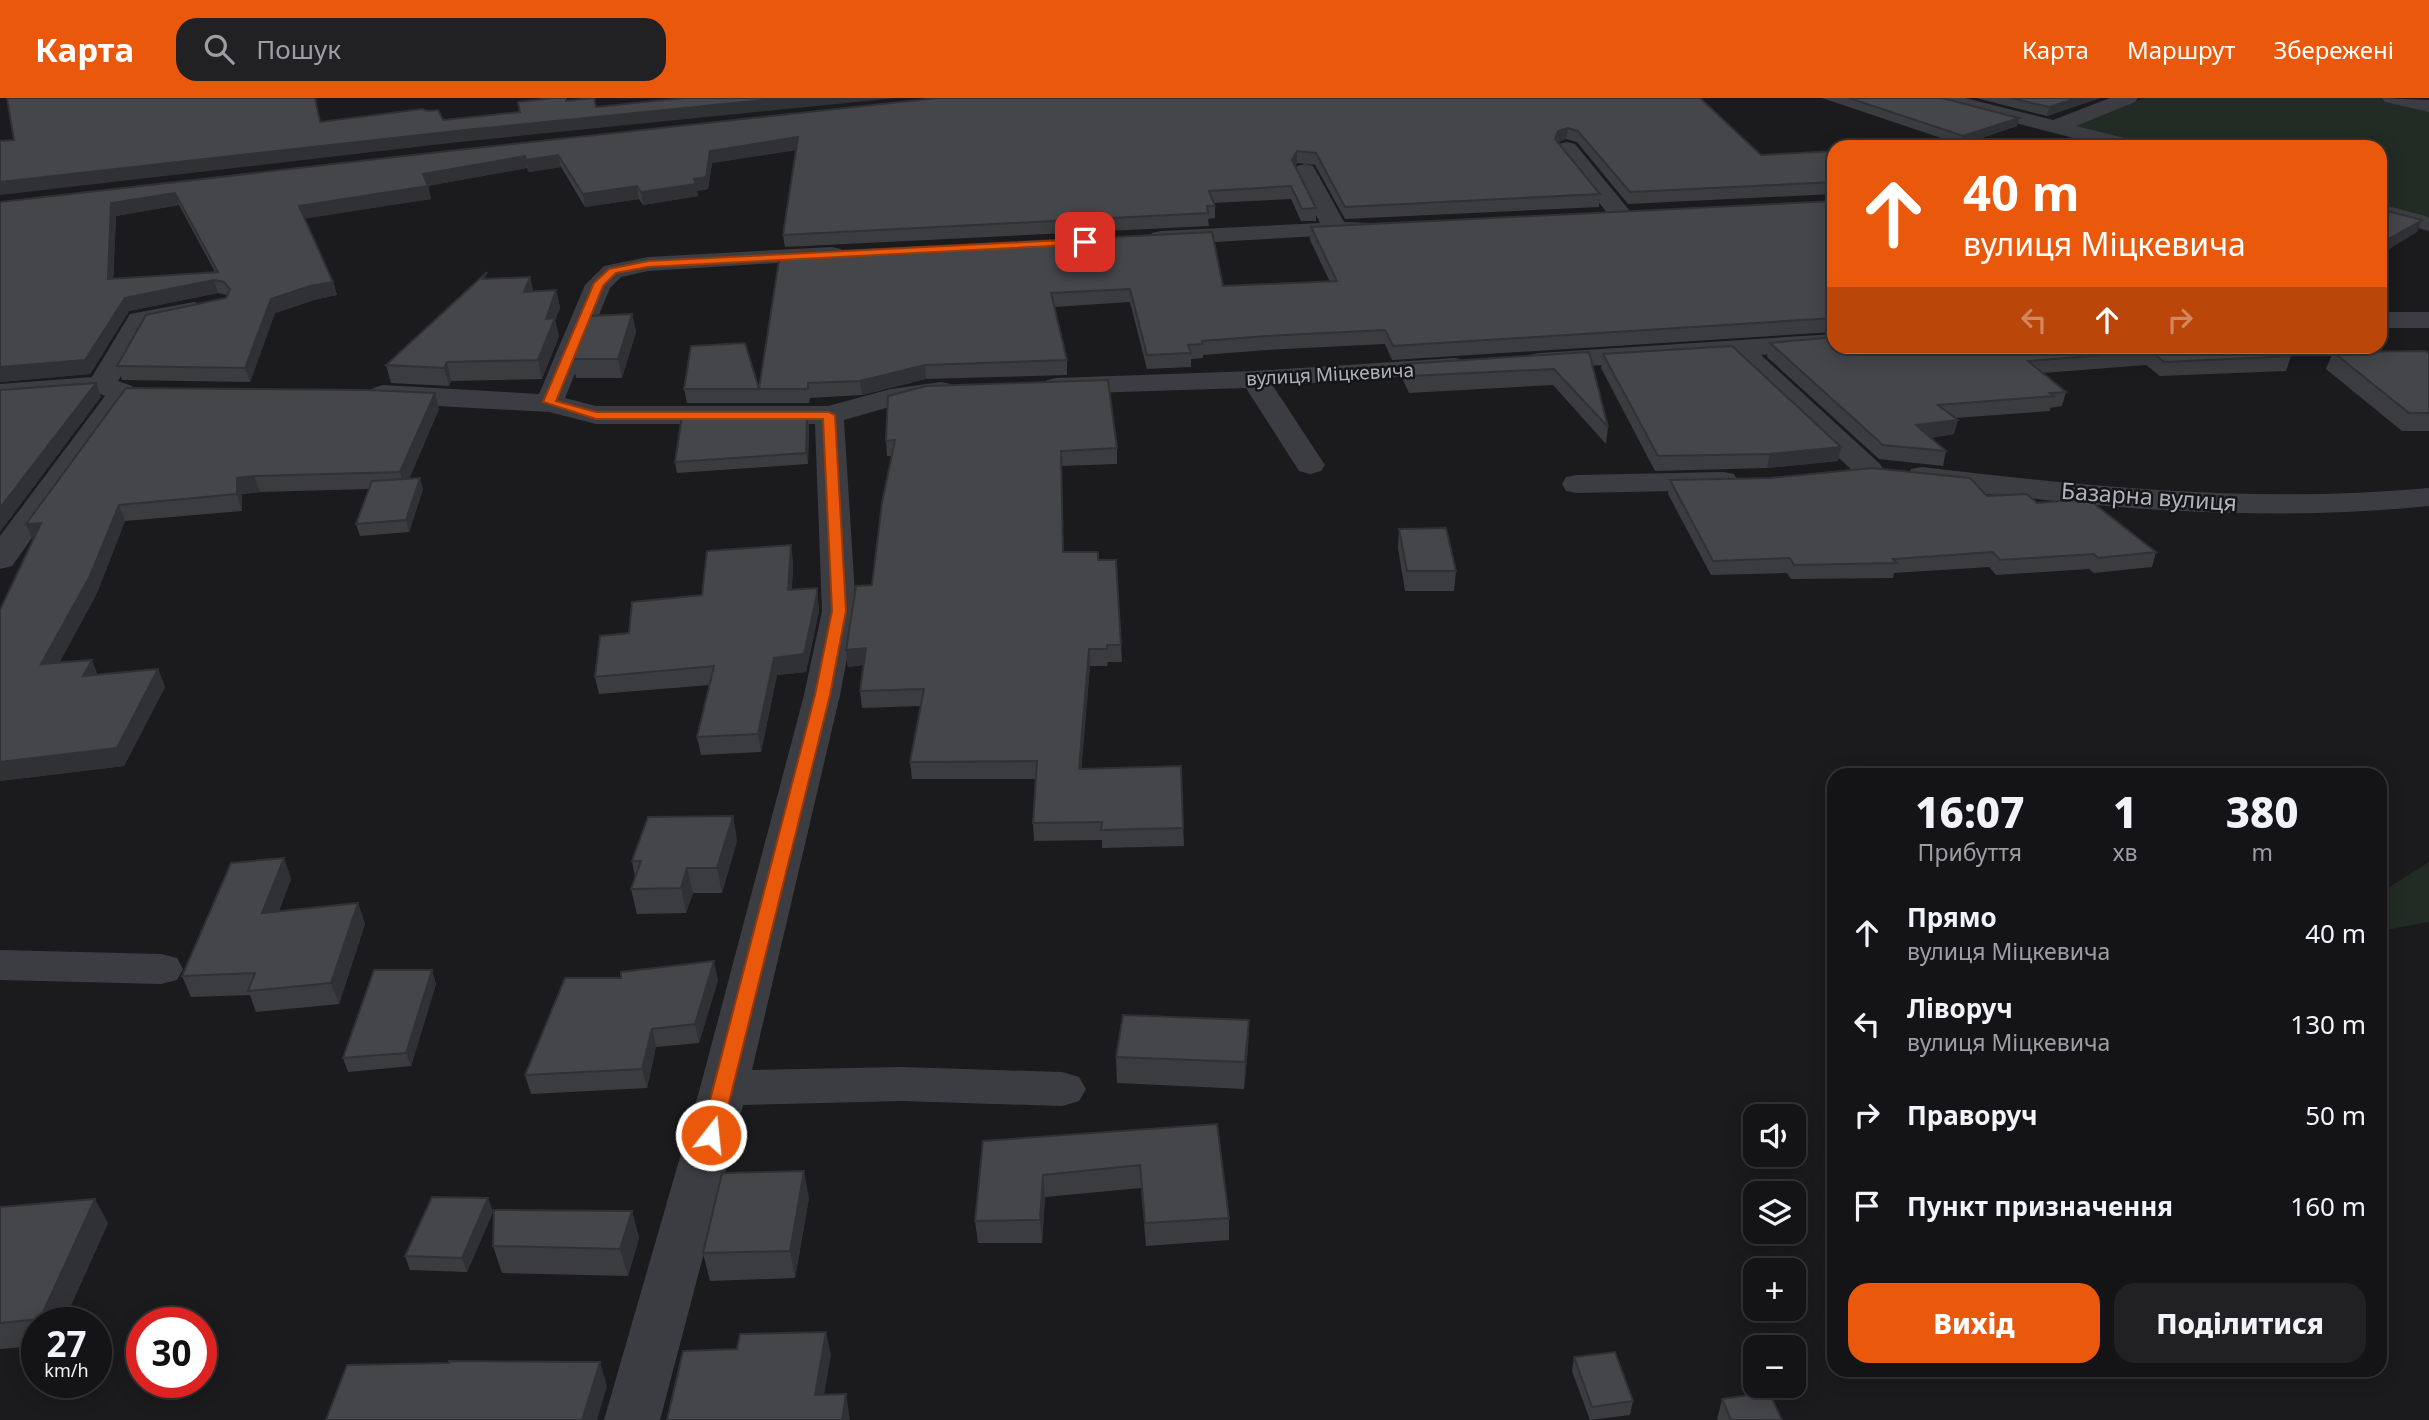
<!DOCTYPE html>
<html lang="uk">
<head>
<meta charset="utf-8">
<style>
  body { margin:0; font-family:"Noto Sans",sans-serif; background:#212123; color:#f1f3f6; height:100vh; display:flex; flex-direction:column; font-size:26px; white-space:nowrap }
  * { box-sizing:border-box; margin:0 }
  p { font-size:23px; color:#9d9ea1 }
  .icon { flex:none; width:38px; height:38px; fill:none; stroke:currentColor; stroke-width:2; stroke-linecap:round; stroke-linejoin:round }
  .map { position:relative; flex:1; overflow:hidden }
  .panel { position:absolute; left:1827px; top:670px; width:560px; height:609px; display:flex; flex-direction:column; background:#141416; border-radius:21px; box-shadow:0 4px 18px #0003,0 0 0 2px #333335 }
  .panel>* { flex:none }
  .guide { position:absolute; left:1827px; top:42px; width:560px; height:214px; border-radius:21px; box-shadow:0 4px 18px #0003,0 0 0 2px #333335; background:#ea580c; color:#fff; overflow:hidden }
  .buttons { position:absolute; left:1743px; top:1006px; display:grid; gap:14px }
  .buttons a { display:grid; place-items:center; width:63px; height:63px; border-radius:14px; background:#141416; box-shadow:0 4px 18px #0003,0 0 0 2px #333335; font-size:35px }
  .speed { position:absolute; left:21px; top:1209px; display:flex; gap:14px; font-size:35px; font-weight:700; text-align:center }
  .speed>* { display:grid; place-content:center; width:91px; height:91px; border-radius:50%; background:#141416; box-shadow:0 4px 18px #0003,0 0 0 2px #333335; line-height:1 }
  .speed small { font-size:18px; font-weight:400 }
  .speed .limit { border:10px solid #d22; background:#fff; color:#111 }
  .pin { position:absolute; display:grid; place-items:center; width:60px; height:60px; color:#fff; margin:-30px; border-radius:14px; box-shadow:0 4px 10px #0006 }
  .me { position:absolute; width:77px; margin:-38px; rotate:16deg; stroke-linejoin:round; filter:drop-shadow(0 0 5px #0008) }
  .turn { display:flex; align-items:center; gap:24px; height:147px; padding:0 21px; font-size:32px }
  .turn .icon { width:91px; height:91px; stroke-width:2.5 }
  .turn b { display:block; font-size:49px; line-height:60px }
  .lanes { display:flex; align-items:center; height:66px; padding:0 21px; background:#0003; justify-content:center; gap:35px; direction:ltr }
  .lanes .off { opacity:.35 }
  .eta { display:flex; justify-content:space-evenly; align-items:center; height:119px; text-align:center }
  .eta b { font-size:42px; font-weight:800; line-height:49px }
  .action { display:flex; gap:14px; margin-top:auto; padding:14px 21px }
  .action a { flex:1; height:80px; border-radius:21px; background:#ea580c; color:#fff; font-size:28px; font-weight:800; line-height:80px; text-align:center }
  .action a+a { background:#212123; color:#f1f3f6 }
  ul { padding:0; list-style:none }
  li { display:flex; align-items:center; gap:21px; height:91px; padding:0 21px }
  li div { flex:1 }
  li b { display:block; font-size:26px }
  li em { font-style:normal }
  header { display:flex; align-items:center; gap:42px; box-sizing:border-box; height:98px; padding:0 35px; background:#ea580c; color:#fff }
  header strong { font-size:33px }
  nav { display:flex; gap:38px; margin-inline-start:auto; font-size:24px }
  .search { width:490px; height:63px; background:#212123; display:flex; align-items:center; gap:18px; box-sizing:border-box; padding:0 24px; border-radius:21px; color:#9d9ea1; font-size:26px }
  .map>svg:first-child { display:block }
  .green { fill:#222b24 }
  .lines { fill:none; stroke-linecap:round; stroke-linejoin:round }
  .minor { fill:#3c3d42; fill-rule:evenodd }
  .wall { fill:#3b3c40; fill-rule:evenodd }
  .shaded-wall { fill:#303134 }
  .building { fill:#45464a; stroke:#303134; stroke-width:2; fill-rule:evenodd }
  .route { fill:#ea580c; stroke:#983908; stroke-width:2 }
  .labels { text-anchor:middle; stroke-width:5; stroke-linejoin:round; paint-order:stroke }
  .far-street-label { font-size:19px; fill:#aeb2bc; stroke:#161618 }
  .street-label { font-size:23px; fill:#aeb2bc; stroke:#161618 }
</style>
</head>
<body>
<header>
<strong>Карта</strong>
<div class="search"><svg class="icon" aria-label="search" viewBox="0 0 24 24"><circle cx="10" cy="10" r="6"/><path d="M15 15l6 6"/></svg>Пошук</div>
<nav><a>Карта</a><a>Маршрут</a><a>Збережені</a></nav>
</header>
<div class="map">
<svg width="2429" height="1322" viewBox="0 0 2429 1322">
  <rect width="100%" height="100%" fill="#1b1b1d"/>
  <g class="green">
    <polygon points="2144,0 2381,0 2429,11 2429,119 2380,107 2380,49 2156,49 2074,28"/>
    <polygon points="2429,764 2429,824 2380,833 2380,795"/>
  </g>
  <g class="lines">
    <g class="minor">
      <polygon points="1931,0 1965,0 2053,22 2110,0 2138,0 2135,4 2076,28 2141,44 2144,49 2108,49 1934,4"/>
      <polygon points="2382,0 2429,2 2429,14 2385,4"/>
      <polygon points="1567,44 1575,46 1629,112 1633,117 1629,122 1613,122 1556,51 1559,46"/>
      <polygon points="1305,66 1313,68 1316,73 1344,124 1372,125 1376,130 1372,135 1161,147 1152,145 1149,140 1152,135 1161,133 1320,125 1294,73 1297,68"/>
      <polygon points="2380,106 2429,119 2429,133 2380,120"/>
      <polygon points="832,149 841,151 844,156 841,161 648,173 621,179 610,190 565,300 596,308 828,308 891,291 941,284 951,286 955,292 951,298 893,308 844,322 856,513 840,597 752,972 902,969 1062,974 1079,979 1086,991 1079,1003 1062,1008 902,1003 743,1007 660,1322 604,1322 700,990 804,597 822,513 815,326 596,326 549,314 383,305 373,302 369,296 373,290 383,287 539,296 585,187 604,168 648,159"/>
      <polygon points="194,204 203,206 207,212 203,218 149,228 118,283 132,288 136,294 12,468 0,471 0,438 105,298 100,296 0,304 0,286 92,279 130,216"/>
      <rect x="2380" y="214" width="49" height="16"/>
      <polygon points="1834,236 1834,248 1844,250 1761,257 1880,366 1884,372 1880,378 1869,381 1858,378 1732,259 1539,271 1529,269 1525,263 1529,257 1539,255"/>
      <polygon points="1455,260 1465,262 1469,268 1465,274 1273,288 1325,367 1321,373 1310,376 1299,373 1246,290 1057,296 1047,294 1043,288 1047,282 1057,280 1254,273"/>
      <path d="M1922,369C2091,389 2258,406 2429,390V408C2298,421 2168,416 2037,401C1996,396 1952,395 1911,385L1907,378L1911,371Z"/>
      <polygon points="1723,374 1734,376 1738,383 1734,390 1723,392 1577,395 1566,393 1562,386 1566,379 1577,377"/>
      <polygon points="0,852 161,856 177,860 183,871 177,882 161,886 0,882"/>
    </g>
  </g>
  <g class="wall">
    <path d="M1700,0L1761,57L1834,53V96L1628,106L1577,44L1566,41L1558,44L1600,96L1599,109L1345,121L1315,67L1297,65L1295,68L1316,110V123H1301L1291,101L1214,105L1215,108V120L1208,121L1209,128L785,149L783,137L796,52L712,65L708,91L697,93L698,98L643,107L639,101L585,109L561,69L529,74L527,70L428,88L431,101L305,120L333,184L337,197L314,202L275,215L250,284L122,282L117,268L226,200L227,197L218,195L129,213L90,276L0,284V104L457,52ZM179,107L215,174L113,181L116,118Z"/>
    <polygon points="1822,0 1942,0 2017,28 1964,46 1959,46"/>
    <polygon points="1976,0 2100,0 2047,18"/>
    <polygon points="1834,103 1834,234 1392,262 1385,246 1267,252 1203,257 1203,260 1191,261 1191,269 1147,271 1130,204 1054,209 1067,262 1067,277 926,281 862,297 810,300 809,305 687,305 684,291 759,291 780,156 1223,188 1330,184 1310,142 1311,129"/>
    <polygon points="530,179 533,193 556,192 560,210 555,222 559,238 542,281 451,283 449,288 391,285 386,267 488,181"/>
    <polygon points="632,216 636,234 622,280 576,280 572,261"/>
    <polygon points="1770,245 2286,248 2291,258 2286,273 2160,278 2146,267 2043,275 2066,294 2062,308 2050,310 2050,313 1955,320 1954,336 1930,340 1946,353 1943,368 1879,361 1767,259"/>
    <polygon points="1589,254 1608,329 1606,346 1553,287 1409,295 1403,282 1404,266"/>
    <polygon points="2333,254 2429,255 2429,333 2402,333 2326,271"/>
    <polygon points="1603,256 1841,349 1838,363 1767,370 1655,373 1601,270"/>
    <polygon points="888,298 1117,350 1117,366 1061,368 1063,454 1099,462 1116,462 1122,564 1108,564 1107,568 1090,568 1081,671 1181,668 1184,748 1102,750 1102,742 1034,743 1033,725 1036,681 912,681 910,664 921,608 862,610 860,593 864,567 848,569 846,552 872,487 892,358 887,358 886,343"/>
    <polygon points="439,311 409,381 423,391 409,434 360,438 356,426 369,391 260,394 242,396 242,413 125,423 97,495 59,565 98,576 158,571 165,589 124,668 0,683 33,442 26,426"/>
    <polygon points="807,318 809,329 808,366 677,375 675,364"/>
    <polygon points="1670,382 1987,398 2037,405 2156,454 2152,469 2094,475 2089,471 1996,477 1989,469 1894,475 1893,480 1791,481 1787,475 1711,477 1668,396"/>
    <polygon points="1399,431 1456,473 1454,493 1405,493 1398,450"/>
    <polygon points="793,463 792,491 819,507 819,513 806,574 777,577 761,654 701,657 697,639 710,587 599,596 595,579 629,535 702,497"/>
    <polygon points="733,718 737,743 722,795 693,795 686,815 637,816 631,791 635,779 632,763"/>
    <polygon points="284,760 291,781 279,813 358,805 365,826 339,906 256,914 250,897 191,899 182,878"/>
    <polygon points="432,872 436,886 411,968 348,974 343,960"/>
    <polygon points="718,882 699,945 656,949 647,990 531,996 525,977"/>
    <polygon points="1249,922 1248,949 1244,991 1117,985 1116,959"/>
    <polygon points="1217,1026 1229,1120 1229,1142 1146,1148 1141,1090 1045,1099 1042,1145 978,1145 975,1123 983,1043"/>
    <polygon points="488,1100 493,1114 467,1174 410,1172 405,1158"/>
    <polygon points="809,1100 795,1180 710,1183 703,1155"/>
    <polygon points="0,1109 108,1125 63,1225 37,1225 37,1248 0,1251"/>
    <polygon points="632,1113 639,1140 628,1178 502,1175 493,1148"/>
    <polygon points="1574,1259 1633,1303 1630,1317 1590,1322 1572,1273"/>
    <polygon points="1722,1301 1782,1322 1717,1322"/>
  </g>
  <g class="shaded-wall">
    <polygon points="783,0 897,0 459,44 0,97 0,84 456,33"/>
    <polygon points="2077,0 2100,0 2047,18 2049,9"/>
    <polygon points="2019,20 2017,28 1961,47 1963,38"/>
    <polygon points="1568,30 1566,41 1557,45 1555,41 1558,33"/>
    <polygon points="798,39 799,51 712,65 708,91 697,93 698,98 643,107 641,94 710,53"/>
    <polygon points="1297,53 1297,65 1292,74 1292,62"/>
    <polygon points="558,57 561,69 529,74 526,62"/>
    <polygon points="525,58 527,70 426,88 423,76"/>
    <polygon points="428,88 431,101 303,121 299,108"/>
    <polygon points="637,88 639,101 585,109 583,96"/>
    <polygon points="175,95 179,107 116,118 113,194 108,181 111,105"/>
    <polygon points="2422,122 2417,134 2380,157 2380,146"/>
    <polygon points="530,179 534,196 524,194"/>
    <polygon points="214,182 218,195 129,213 90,276 0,284 0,269 125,200"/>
    <polygon points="333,184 337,197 314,202 275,215 250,284 245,270 271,201 310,188"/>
    <polygon points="556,192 560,210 555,222 559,238 542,281 538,262 546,221"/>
    <polygon points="632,216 636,234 622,280 618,261"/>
    <polygon points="447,264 451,283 449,288 444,270"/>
    <polygon points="925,267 926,281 862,297 860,283"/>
    <polygon points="96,285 101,299 0,434 0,410"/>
    <polygon points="435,295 439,311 405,390 400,374"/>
    <polygon points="807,318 809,329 808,366 806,355"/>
    <polygon points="1958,322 1954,336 1912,342 1916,327"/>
    <polygon points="1841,349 1838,363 1767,370 1770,356"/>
    <polygon points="254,378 260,394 242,396 242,413 237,396 237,380"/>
    <polygon points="420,380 423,391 409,434 406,422"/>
    <polygon points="119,407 125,423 97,495 49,584 41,566"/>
    <polygon points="41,425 33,443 26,426"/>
    <polygon points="791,447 793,463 791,508 788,492"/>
    <polygon points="817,490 819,513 806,574 777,577 761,654 758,636 774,560"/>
    <polygon points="866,550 868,566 848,569 846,552"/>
    <polygon points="1089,551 1090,568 1080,688 1079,671"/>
    <polygon points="92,562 99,580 83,578"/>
    <polygon points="158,571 165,589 124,668 0,683 0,664"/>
    <polygon points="733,718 737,743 722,795 717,770"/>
    <polygon points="284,760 291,781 270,835 262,815"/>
    <polygon points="687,770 693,795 686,815 681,790"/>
    <polygon points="358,805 365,826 339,906 331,885"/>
    <polygon points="714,863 718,882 699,945 695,926"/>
    <polygon points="432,872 436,886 411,968 406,955"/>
    <polygon points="1249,922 1248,949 1244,991 1245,964"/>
    <polygon points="652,931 656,949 647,990 642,971"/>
    <polygon points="804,1073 809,1100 795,1180 790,1153"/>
    <polygon points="1043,1077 1045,1099 1042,1145 1040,1122"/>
    <polygon points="488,1100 493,1114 467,1174 462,1160"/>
    <polygon points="95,1101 108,1125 63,1225 42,1225 40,1221"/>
    <polygon points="632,1113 639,1140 628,1178 620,1151"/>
    <polygon points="826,1234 831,1257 820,1320 815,1297"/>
    <polygon points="600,1264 607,1288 597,1322 582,1322"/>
    <polygon points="846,1296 850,1322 842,1322"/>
  </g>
  <g class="building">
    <polygon points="7,0 315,0 320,24 422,11 428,13 438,12 443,22 520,14 518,4 553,0 566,0 566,3 594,0 596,9 684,0 783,0 456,33 0,84 0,43 14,42"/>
    <path d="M937,0H1700L1761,57L1834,53V84L1630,94L1578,33L1568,30L1558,33L1555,41L1600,96L1345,109L1316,55L1297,53L1292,62L1316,110L1302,111L1291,88L1209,93L1215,108H1207L1208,115L783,137L798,39L710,53L706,79L694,81L696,86L641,94L637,88L583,96L558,57L526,62L525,58L423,76L428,88L299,108L333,184L310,188L271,201L245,270L117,268L146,217L226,200L230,191L224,184L214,182L125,200L85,262L0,269V104L457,52ZM175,95L218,174L108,181L111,105Z"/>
    <polygon points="1849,0 1942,0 2019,20 1963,38"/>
    <polygon points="2011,0 2077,0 2049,9"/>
    <polygon points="1969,45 1974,49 1905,49"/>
    <polygon points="1834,103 1834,220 1393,248 1385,232 1267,238 1202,243 1203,246 1188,247 1191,255 1147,257 1130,191 1051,195 1067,262 925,267 860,283 808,285 808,291 684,291 691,248 745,245 759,291 780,156 1212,134 1223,188 1337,183 1311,129"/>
    <polygon points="2380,111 2422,122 2380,146"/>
    <polygon points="487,174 483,181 530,179 524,194 556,192 546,221 555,220 538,262 447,264 444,270 386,267"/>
    <polygon points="632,216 618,261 572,261 590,218"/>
    <polygon points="1834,239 1834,248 2286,248 2291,258 2164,264 2151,253 2028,263 2066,294 2050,295 2054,298 1938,307 1958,322 1916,327 1946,353 1883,347 1770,245"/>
    <polygon points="1732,248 1841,349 1770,356 1658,358 1603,256"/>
    <polygon points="2426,253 2429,255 2429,315 2409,315 2333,254"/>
    <polygon points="1589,254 1608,329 1554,271 1410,278 1404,266"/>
    <polygon points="1108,282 1117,350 1061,353 1063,454 1098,454 1098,462 1116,462 1121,547 1107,547 1107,551 1089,551 1079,671 1181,668 1183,730 1101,732 1102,724 1033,725 1037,663 910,664 924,591 860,593 866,550 846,552 856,488 872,487 882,405 895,342 886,343 888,298 926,288"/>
    <polygon points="96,285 0,410 0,292"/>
    <polygon points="126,290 369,292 435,295 400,374 254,378 237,380 237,396 119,407 90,478 41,566 92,562 83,578 158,571 117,650 0,664 0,512 41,425 26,426"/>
    <polygon points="682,318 807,318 806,355 675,364"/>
    <polygon points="1872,370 1970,380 1987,398 2027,396 2037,405 2088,401 2156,454 2098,460 2094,456 2000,462 1993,454 1893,461 1897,465 1794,467 1790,460 1713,463 1670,382 1770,380"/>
    <polygon points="420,380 406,422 356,426 372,383"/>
    <polygon points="1446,430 1456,473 1407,473 1399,431"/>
    <polygon points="791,447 788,492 817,490 817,496 804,556 774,560 758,636 697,639 714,568 595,579 600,538 629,535 632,504 702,497 707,453"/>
    <polygon points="733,718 717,770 687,770 681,790 631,791 641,763 632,763 648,719"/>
    <polygon points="284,760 262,815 358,805 331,885 248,893 255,875 182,878 231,765"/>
    <polygon points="714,863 695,926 652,931 642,971 525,977 565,880 621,880 621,874"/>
    <polygon points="374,872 432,872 406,955 343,960"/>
    <polygon points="1123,917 1249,922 1245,964 1116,959"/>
    <polygon points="1217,1026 1229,1120 1145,1125 1140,1067 1043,1077 1040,1122 975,1123 983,1043"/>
    <polygon points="804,1073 790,1153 703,1155 722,1075"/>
    <polygon points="432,1099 488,1100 462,1160 405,1158"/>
    <polygon points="95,1101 40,1221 0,1225 0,1109"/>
    <polygon points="494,1112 632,1113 620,1151 493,1148"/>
    <polygon points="826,1234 815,1297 846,1296 842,1322 667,1322 683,1253 737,1251 740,1236"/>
    <polygon points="1615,1254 1633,1303 1592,1309 1574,1259"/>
    <polygon points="449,1263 600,1264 582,1322 326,1322 347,1267 449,1265"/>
    <polygon points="1769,1294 1782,1322 1731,1322 1722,1301"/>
  </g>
  <polygon class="route" points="1085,141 1090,144 1089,146 648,169 616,175 603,188 556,303 596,314 829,314 835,317 846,513 830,597 721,1037 718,1042 711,1045 704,1042 701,1037 815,597 832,513 823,321 596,321 543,304 594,185 609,171 648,163"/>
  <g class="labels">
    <g class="far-street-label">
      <text transform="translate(1330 276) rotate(-3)" y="7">вулиця Міцкевича</text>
    </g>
    <g class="street-label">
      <text transform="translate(2149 399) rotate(4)" y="8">Базарна вулиця</text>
    </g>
  </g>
</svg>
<div class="buttons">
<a><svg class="icon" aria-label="sound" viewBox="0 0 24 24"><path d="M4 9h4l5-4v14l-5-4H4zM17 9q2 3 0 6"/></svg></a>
<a><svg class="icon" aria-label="layers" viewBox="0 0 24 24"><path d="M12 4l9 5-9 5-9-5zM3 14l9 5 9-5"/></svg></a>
<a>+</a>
<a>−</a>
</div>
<div class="speed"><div>27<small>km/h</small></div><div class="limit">30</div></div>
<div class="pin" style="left:1085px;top:144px;background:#d93025"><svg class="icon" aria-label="arrive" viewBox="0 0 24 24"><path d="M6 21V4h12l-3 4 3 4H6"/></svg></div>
<svg class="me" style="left:711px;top:1037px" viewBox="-20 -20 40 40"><circle r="17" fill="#ea580c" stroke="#fff" stroke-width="3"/><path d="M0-11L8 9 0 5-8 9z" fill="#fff"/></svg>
<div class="guide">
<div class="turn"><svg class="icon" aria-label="ahead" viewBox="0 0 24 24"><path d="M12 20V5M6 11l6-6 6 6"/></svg><div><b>40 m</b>вулиця Міцкевича</div></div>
<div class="lanes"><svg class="icon off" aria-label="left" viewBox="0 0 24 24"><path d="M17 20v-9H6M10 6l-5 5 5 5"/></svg><svg class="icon" aria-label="ahead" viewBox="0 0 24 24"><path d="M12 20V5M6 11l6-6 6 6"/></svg><svg class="icon off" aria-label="right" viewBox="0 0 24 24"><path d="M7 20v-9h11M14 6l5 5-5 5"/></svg></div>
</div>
<section class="panel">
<div class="eta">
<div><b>16:07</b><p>Прибуття</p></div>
<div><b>1</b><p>хв</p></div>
<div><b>380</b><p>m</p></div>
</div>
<ul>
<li><svg class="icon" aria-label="ahead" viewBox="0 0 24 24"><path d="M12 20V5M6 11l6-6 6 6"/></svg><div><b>Прямо</b><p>вулиця Міцкевича</p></div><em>40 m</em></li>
<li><svg class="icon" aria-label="left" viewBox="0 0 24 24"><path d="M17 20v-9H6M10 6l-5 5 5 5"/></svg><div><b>Ліворуч</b><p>вулиця Міцкевича</p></div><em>130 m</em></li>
<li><svg class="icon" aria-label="right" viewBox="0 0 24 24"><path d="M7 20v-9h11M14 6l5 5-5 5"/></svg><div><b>Праворуч</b></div><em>50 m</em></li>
<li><svg class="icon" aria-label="arrive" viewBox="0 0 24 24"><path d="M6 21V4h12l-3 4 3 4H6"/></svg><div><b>Пункт призначення</b></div><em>160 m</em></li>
</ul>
<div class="action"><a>Вихід</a><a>Поділитися</a></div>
</section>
</div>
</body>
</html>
